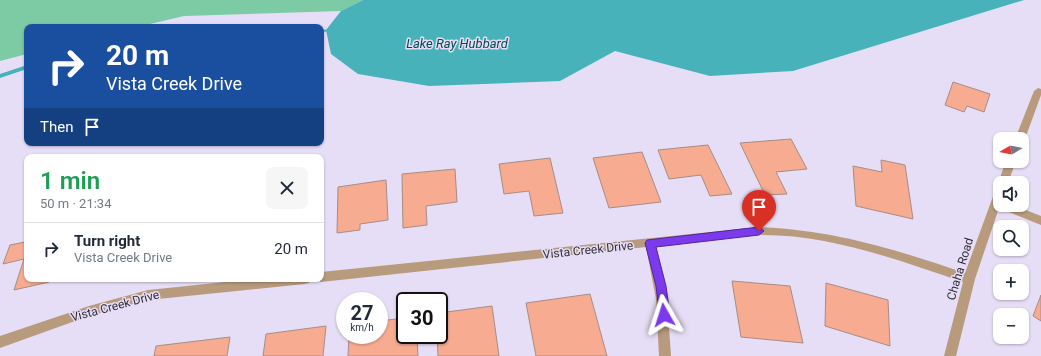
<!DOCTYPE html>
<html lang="en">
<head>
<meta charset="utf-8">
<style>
  body { margin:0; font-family:Roboto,sans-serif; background:#f6f6f7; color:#1f2937; height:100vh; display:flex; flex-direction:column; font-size:15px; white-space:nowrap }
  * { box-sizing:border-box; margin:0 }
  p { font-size:13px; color:#747a83 }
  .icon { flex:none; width:22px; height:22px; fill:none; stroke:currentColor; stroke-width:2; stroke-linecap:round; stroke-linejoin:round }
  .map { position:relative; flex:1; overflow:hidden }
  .details { position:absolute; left:24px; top:154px; width:300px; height:128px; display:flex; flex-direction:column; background:#fff; border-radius:8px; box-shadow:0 1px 3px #0004 }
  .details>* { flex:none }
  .hud { position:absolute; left:24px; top:24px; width:300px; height:122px; border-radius:8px; box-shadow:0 1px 3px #0004; background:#1a4fa0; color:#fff; overflow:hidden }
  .needle { width:26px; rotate:261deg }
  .controls { position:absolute; left:993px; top:132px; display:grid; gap:8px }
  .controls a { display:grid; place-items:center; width:36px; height:36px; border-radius:8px; background:#fff; box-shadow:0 1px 3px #0004; font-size:20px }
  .speed { position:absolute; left:336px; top:292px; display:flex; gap:8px; font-size:20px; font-weight:700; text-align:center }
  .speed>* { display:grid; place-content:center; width:52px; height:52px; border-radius:50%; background:#fff; box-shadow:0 1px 3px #0004; line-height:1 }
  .speed small { font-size:10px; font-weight:400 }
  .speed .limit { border:2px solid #111; border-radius:6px; background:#fff; color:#111 }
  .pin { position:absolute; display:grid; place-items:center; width:34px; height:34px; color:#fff; margin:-41px -17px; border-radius:50% 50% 50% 0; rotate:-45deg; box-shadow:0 0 4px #0007 }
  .pin .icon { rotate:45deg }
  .me { position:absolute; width:44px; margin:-22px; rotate:354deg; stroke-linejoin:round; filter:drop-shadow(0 0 3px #0008) }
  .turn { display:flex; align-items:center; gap:14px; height:84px; padding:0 16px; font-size:18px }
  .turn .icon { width:52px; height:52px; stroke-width:2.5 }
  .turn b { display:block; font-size:28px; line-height:34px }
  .then { display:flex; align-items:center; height:38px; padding:0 16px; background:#0003; gap:8px; font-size:15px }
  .round { display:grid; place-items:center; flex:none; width:42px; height:42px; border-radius:8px; background:#f6f6f7 }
  .head { display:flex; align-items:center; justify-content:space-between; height:68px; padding:0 16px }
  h1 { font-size:24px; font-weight:600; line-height:30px; color:#1e9e55 }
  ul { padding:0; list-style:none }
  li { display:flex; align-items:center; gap:12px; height:52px; padding:0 16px; border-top:1px solid #e0e1e3 }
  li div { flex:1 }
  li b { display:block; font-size:15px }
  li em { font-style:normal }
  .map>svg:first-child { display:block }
  .green { fill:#7ccba4 }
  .water { fill:#47b2b9 }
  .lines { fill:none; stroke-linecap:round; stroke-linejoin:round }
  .stream { fill:#47b2b9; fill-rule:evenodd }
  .building { fill:#f7ab91; stroke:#a68d84 }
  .minor { fill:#b89a7c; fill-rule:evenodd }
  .route { fill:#7c3aed; stroke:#51269a }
  .labels { text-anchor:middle; stroke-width:3; stroke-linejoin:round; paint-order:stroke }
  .street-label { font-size:12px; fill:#322e37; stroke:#e6def6 }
  .water-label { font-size:13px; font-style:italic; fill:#05494c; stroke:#e6def6 }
</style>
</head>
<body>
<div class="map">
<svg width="1041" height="356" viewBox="0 0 1041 356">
  <rect width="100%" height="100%" fill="#e6def6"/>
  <polygon class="green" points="0,0 363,0 341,11 184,16 137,27 27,27 27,54 0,61"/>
  <polygon class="water" points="363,0 1024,0 793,71 710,76 615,51 560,81 429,86 358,74 331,54 326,30 341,11"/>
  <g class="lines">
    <g class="stream">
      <polygon points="333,29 335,29 335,31 321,32 321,30"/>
      <polygon points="27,65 27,69 0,78 0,74"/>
    </g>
  </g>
  <g class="building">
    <polygon points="953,82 990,94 984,112 967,106 964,112 945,105"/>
    <polygon points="791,139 807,169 776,172 787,194 765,195 740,143"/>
    <polygon points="708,145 732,194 710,196 701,175 669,179 658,150"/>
    <polygon points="642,152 661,202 609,208 593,158"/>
    <polygon points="550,158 563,213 534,216 529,191 504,194 499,164"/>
    <polygon points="881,160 905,165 913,219 856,206 853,166 882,172"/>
    <polygon points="455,169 457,202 426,206 427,225 403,228 402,174"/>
    <polygon points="386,180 388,220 360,224 360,230 337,233 338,187"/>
    <polygon points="27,234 27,279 50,279 49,282 14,290 24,259 3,264 10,245 25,242"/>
    <polygon points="732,281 790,286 803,343 741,337"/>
    <polygon points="826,283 888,300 890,346 825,326"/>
    <polygon points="590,294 607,356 536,356 526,303"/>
    <polygon points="1041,295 1041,321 1033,316"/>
    <polygon points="492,306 499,356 438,356 437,335 439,335 439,313"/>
    <polygon points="405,318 405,335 417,335 418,356 348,356 349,335 379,335 379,321"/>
    <polygon points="326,326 323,356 263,356 266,334"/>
    <polygon points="230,337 227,356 154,356 156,346"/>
  </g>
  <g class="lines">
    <g class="minor">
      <polygon points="1038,88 1041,89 1041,95 1025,139 1022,142 1022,139 1015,139 1034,91"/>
      <polygon points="1006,161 1016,161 1008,183 1000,183 1000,186 998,183"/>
      <path d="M1000,187V205H1013L1041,216V225L999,208L975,279L956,356H944L963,282C898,260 829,234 759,235C725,236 690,243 656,246L667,299L671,356H659L656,299L646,247L321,282L316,279H321V272L759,227C835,230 894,249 965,273L995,191L996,188Z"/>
      <polygon points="255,279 311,279 309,283 305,284 148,300 89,316 0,348 0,336 89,306 148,290"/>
    </g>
  </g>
  <polygon class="route" points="759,227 764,231 759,235 656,247 666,286 670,315 668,319 664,320 660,319 656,286 645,243 647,240"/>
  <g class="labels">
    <g class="street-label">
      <text transform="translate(588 250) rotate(-6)" y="4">Vista Creek Drive</text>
      <text transform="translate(960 269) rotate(-73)" y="4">Chaha Road</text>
      <text transform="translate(115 306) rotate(-15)" y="4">Vista Creek Drive</text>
    </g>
    <g class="water-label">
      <text x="457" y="48">Lake Ray Hubbard</text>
    </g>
  </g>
</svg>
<div class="controls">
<a><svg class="needle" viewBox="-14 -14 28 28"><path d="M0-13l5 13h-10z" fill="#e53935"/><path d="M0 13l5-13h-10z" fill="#747a83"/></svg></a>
<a><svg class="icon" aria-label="sound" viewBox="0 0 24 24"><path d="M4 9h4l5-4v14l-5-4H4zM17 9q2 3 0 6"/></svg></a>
<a><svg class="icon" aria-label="search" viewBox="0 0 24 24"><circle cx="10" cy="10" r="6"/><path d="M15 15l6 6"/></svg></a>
<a>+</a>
<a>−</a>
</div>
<div class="speed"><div>27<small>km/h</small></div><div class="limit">30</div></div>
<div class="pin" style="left:759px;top:231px;background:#d93025"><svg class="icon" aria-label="arrive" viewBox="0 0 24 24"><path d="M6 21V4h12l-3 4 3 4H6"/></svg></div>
<svg class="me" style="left:664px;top:315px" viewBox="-20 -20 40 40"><path d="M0-17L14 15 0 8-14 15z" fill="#7c3aed" stroke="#fff" stroke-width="4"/></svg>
<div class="hud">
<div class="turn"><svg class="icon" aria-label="right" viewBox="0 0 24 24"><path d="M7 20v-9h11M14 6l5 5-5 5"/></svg><div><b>20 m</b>Vista Creek Drive</div></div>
<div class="then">Then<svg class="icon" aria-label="arrive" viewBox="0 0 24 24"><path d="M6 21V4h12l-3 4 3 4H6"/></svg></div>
</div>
<section class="details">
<div class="head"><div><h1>1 min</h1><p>50 m · 21:34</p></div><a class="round"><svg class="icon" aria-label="close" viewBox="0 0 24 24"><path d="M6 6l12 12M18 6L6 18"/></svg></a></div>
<ul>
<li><svg class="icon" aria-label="right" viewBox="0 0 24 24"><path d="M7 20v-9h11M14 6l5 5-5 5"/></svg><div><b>Turn right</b><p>Vista Creek Drive</p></div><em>20 m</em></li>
</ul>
</section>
</div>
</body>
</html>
